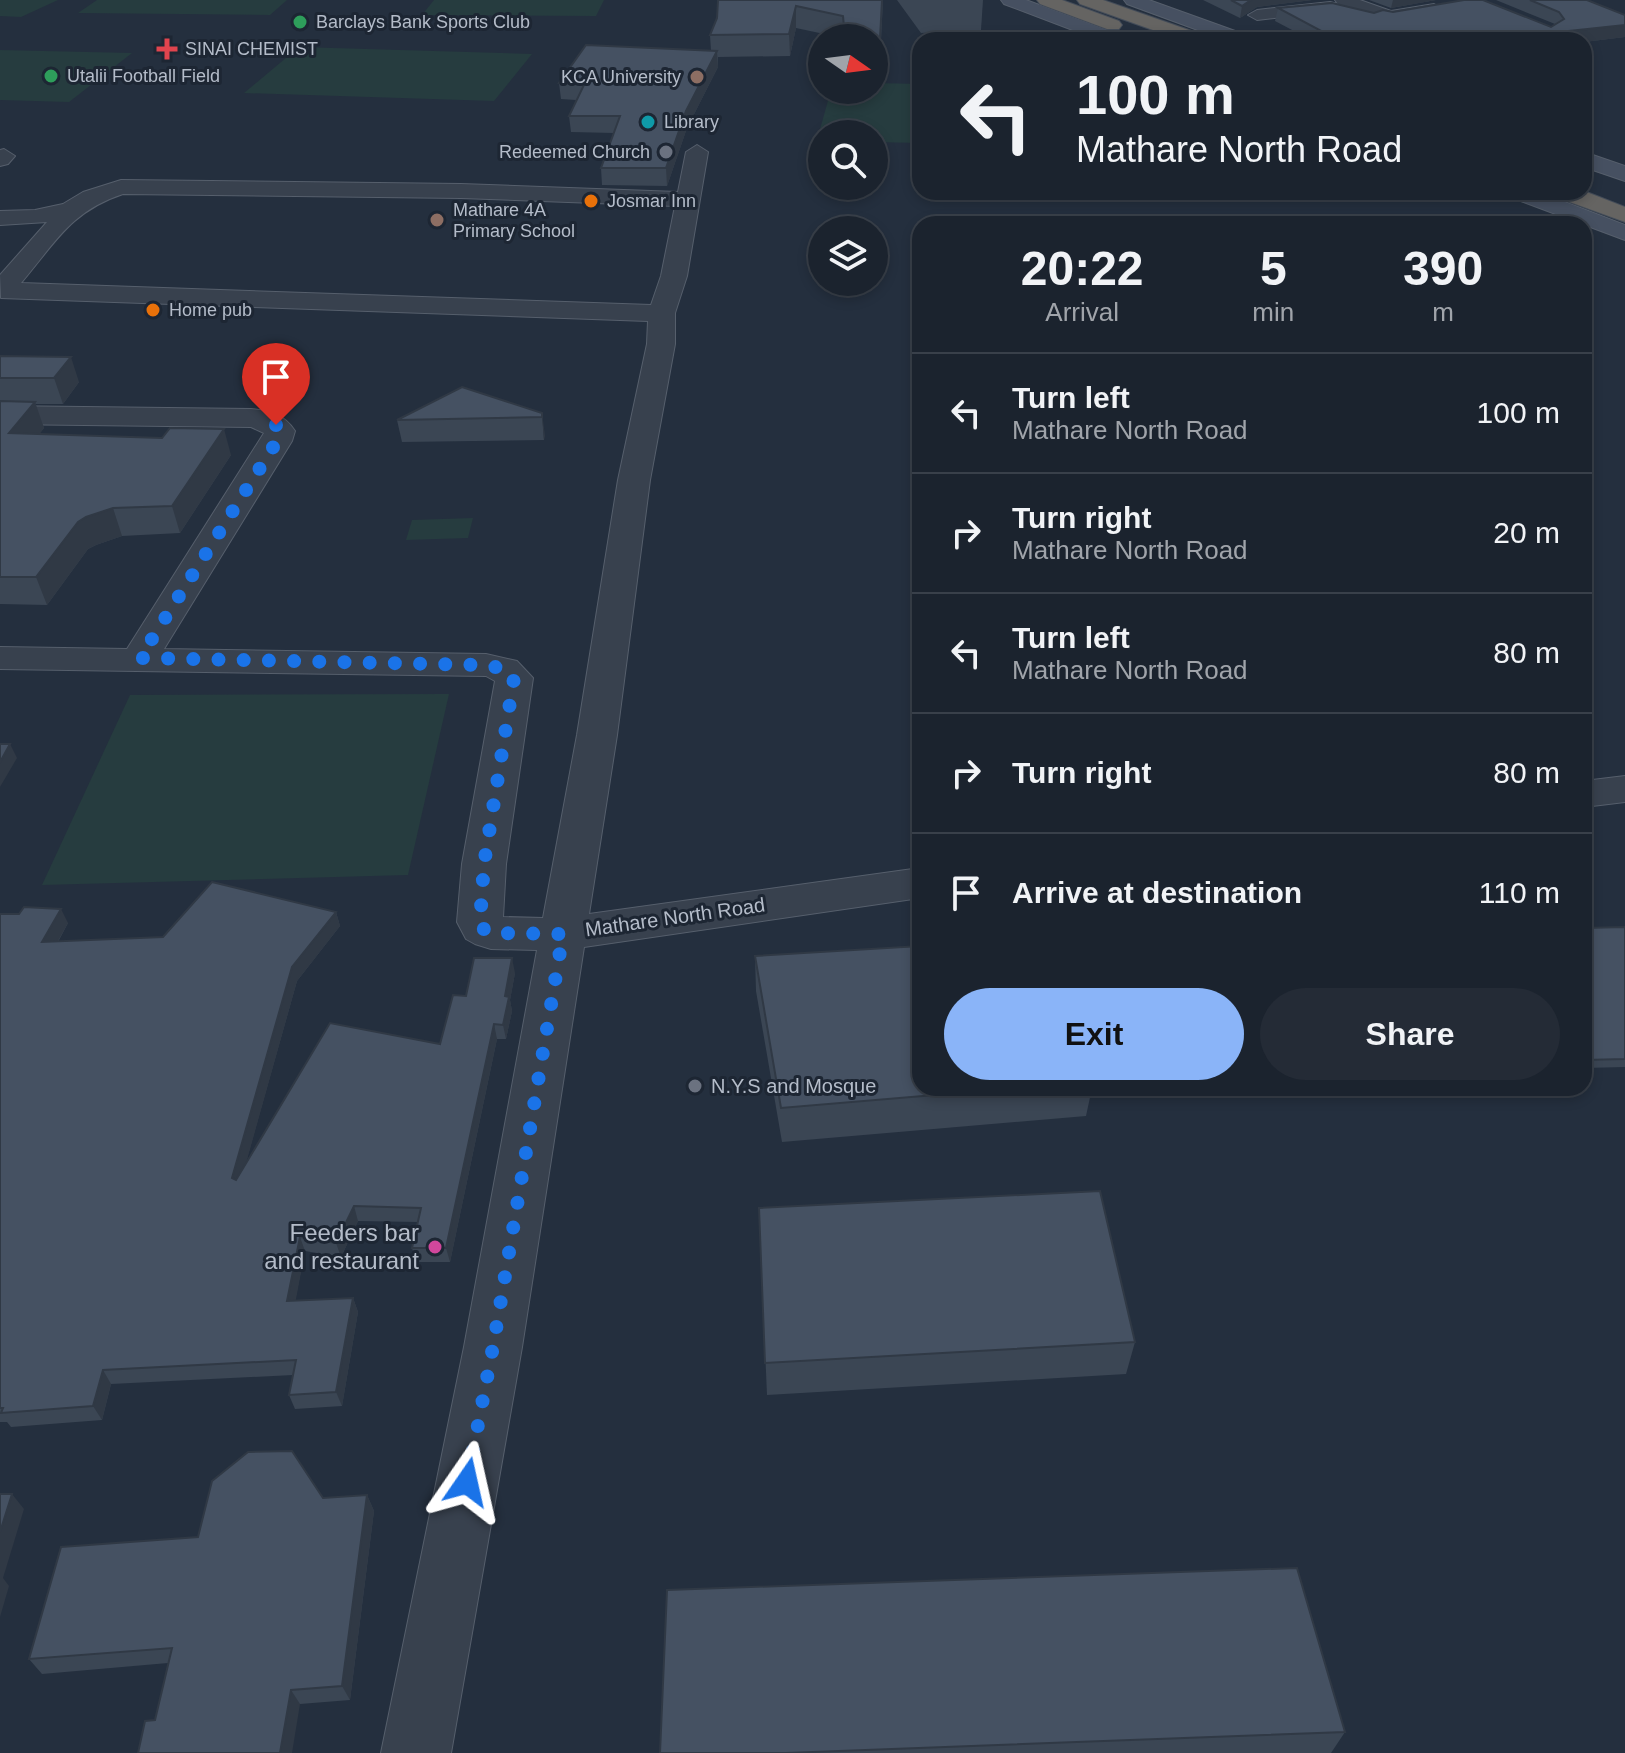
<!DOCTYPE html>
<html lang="en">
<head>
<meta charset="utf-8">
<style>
  body { margin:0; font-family:Helvetica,sans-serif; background:#242b36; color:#f1f3f6; height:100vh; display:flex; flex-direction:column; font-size:30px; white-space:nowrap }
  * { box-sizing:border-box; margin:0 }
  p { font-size:26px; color:#a0a4aa }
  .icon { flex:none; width:44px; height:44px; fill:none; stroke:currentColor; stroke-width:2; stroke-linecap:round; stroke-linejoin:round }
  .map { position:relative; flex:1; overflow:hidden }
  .side { position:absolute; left:912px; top:216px; width:680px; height:880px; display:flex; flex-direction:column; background:#1b232e; border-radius:24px; box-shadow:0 4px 12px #0003,0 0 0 2px #39404a }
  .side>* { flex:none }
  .banner { position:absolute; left:912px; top:32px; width:680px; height:168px; border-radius:24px; box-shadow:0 4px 12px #0003,0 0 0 2px #39404a; background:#1b232e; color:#f1f3f6; overflow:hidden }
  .needle { width:52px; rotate:104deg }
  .buttons { position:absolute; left:808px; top:24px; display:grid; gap:16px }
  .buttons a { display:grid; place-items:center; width:80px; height:80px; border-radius:50%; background:#1b232e; box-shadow:0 4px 12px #0003,0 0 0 2px #39404a; font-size:40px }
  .pin { position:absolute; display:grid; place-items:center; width:68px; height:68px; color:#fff; margin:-82px -34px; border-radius:50% 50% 50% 0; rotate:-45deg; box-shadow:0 0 8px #0007 }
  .pin .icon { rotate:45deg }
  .me { position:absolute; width:88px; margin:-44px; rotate:11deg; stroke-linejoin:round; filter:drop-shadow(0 0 6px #0008) }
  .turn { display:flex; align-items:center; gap:28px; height:168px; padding:0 32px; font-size:36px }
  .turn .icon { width:104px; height:104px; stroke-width:2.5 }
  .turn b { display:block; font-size:56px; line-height:68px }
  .eta { display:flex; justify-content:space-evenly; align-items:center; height:136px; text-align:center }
  .eta b { font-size:48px; font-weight:600; line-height:56px }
  .primary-button { display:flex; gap:16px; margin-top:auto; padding:16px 32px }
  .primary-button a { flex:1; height:92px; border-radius:48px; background:#8ab4f8; color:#111; font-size:32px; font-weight:600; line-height:92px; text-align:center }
  .primary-button a+a { background:#242b36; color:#f1f3f6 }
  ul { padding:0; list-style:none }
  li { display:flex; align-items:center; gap:24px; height:120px; padding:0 32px; border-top:2px solid #39404a }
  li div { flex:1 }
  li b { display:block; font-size:30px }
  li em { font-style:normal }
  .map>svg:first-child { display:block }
  .green { fill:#263c3f }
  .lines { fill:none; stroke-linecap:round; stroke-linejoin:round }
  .minor-casing { stroke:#565f6c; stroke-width:2 }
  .secondary-casing { stroke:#565f6c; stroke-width:2 }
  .trunk-casing { stroke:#434c59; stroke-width:2 }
  .minor { fill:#38414e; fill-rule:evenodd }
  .secondary { fill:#465061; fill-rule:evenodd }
  .trunk { fill:#656462; fill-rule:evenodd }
  .wall { fill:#3b4654 }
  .shaded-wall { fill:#303945 }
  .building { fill:#455162; stroke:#303945; stroke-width:2 }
  .route { stroke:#1a73e8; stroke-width:14; stroke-dasharray:0 25.2 }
  .leisure-dot { fill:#2e9e5b; stroke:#1d2633; stroke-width:3 }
  .health-dot { fill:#e0444e; stroke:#1d2633; stroke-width:3 }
  .education-dot { fill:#8d6e63; stroke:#1d2633; stroke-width:3 }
  .culture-dot { fill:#0f9aa8; stroke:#1d2633; stroke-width:3 }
  .worship-dot { fill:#6b7280; stroke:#1d2633; stroke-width:3 }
  .food-dot { fill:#e8710a; stroke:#1d2633; stroke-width:3 }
  .hotel-dot { fill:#d1479c; stroke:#1d2633; stroke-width:3 }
  .labels { text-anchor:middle; stroke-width:6; stroke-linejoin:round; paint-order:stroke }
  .far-poi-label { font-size:18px; fill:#b4bcc9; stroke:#1d2633; text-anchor:start }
  .street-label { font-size:20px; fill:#b4bcc9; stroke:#1d2633 }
  .poi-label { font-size:20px; fill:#b4bcc9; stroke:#1d2633; text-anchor:start }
  .near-poi-label { font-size:24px; fill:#b4bcc9; stroke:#1d2633; text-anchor:end }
</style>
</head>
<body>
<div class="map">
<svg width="1625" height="1753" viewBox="0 0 1625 1753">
  <rect width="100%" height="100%" fill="#242f3e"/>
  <g class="green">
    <polygon points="0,0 58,0 21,17 0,16"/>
    <polygon points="97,0 287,0 270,15 78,13"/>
    <polygon points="434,0 604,0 596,16 422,15"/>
    <polygon points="299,47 532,54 494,101 244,93"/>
    <polygon points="0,50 132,53 69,102 0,100"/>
    <polygon points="874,83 920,84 920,143 874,142 874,134 822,134 822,140 817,140 831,90 874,90"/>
    <polygon points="473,518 468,538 406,540 412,520"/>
    <polygon points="449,694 408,875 42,885 130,695"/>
  </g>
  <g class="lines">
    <defs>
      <g id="minor">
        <polygon points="1335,0 1360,0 1391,11 1434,4 1443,9 1440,13 1390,22 1344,6 1343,13 1329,12 1257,20 1248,15 1257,10 1330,2 1338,4"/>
        <path d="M697,145L708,152L687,276L675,313V344L650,480L617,735L589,914L920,868V898L584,947L522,1347L451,1753H381L464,1347L537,950L491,949L475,944L466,939L457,922L462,864L495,681L486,676L0,669V647L127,649L264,433L251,427L0,424V406L251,409C270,411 284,414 295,431L292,441L164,649L486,654L517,661L533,678L506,864L503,917L543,918L577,735L618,480L647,344L648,321L1,298L0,275L47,222L0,225V211L35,210L63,204L83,192L121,180L461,184L678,192L686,152ZM123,194L461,198L675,206L661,276L651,305L21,283C55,243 71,211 123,194Z"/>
        <polygon points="4,149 15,156 8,164 0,166 0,150"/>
        <polygon points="1625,776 1625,802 1584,807 1584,781"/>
      </g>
      <g id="secondary">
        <polygon points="1001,0 1026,0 1123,36 1125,40 1099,40 1004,4"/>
        <polygon points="1124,0 1149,0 1249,36 1251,40 1225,40 1127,4"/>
        <polygon points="1584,152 1625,166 1625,181 1584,167"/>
        <polygon points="1506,192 1539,192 1625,225 1625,240 1510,197"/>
      </g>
      <g id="trunk">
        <polygon points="1037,0 1062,0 1119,21 1122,25 1119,29 1107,29 1040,4"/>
        <polygon points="1077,0 1103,0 1206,36 1208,40 1181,40 1080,4"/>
        <polygon points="1584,191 1625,207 1625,222 1556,197 1552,192"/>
      </g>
    </defs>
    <use href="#minor" class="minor-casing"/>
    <use href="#secondary" class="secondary-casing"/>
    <use href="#trunk" class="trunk-casing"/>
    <use href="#minor" class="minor"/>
    <use href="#secondary" class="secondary"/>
    <use href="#trunk" class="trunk"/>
  </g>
  <g class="wall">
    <polygon points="718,0 883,0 880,61 874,61 874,38 843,38 796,28 790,56 718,57 718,67 687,128 667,186 602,185 601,168 614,133 571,132 569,116 576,100 561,99 559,83 711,51 710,35 717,18"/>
    <polygon points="897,0 983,0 981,30 921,33"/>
    <polygon points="1203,0 1312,0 1257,7 1240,18"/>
    <polygon points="1369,0 1436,0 1391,8"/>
    <polygon points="1496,0 1587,0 1625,15 1625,37 1584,42 1584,40 1311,40 1275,21 1278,8 1374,13 1393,12 1551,27 1555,24"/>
    <polygon points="0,356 79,382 63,404 35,404 44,428 39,434 231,455 180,533 122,536 96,545 88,549 47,605 0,604"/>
    <polygon points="542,413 544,440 402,442 397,420"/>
    <polygon points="336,912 340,926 297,981 246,1162 440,1044 466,996 515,973 510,1000 512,1011 506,1039 497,1039 450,1262 416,1262 412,1248 418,1222 358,1221 341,1257 305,1251 295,1301 353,1298 358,1312 342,1406 295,1409 289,1395 293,1375 111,1384 102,1420 11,1427 7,1422 0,1422 0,914 68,923 58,942 163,937"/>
    <polygon points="1625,927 1625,1067 1584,1068 1584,928"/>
    <polygon points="755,956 920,1088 1092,1088 1086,1116 782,1142 756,991"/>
    <polygon points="759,1208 1135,1342 1126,1374 767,1395"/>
    <polygon points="367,1495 374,1511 350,1700 300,1704 155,1720 168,1663 42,1674 29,1659 198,1537 323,1498"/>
    <polygon points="1345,1732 1331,1753 660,1753"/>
  </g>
  <g class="shaded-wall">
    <polygon points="1251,0 1312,0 1257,7 1240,18 1242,6"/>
    <polygon points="1393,0 1436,0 1391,8"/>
    <polygon points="796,6 796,28 790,56 789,34"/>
    <polygon points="1625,25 1625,37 1584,42 1584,40 1502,40 1502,38"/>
    <polygon points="717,51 718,67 687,128 667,186 666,168 686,111"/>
    <polygon points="71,357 79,382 63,404 54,378"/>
    <polygon points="35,402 44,428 19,460 9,433"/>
    <polygon points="542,413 545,436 544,440 542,417"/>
    <polygon points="224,429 231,455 180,533 172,506"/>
    <polygon points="113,508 122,536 96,545 88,549 47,605 36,577 78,522 86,517"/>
    <polygon points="10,744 17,758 0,787 0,762"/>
    <polygon points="61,909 68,923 49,957 42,942"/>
    <polygon points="336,912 340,926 297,981 238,1192 232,1178 292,967"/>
    <polygon points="512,958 515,973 510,1000 512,1011 506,1039 503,1025 505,996"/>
    <polygon points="494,1024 497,1039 450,1262 446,1248"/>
    <polygon points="354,1206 358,1221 341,1257 336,1243"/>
    <polygon points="300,1237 305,1251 293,1315 287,1301"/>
    <polygon points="353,1298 358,1312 342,1406 336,1392"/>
    <polygon points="103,1370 111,1384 102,1420 93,1406"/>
    <polygon points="12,1494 24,1509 3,1578 9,1586 0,1617 0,1532"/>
    <polygon points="367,1495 374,1511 350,1700 342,1686"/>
    <polygon points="291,1690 300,1704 292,1753 280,1753"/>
  </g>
  <g class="building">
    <polygon points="718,0 882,0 880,39 845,38 843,16 796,6 789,34 710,35 717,18"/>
    <polygon points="1231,0 1251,0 1242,6"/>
    <polygon points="1464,0 1483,0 1551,27 1564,19 1559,12 1530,0 1587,0 1625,15 1625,25 1502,38 1505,40 1357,40 1353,38 1338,40 1278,8 1332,3 1374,13 1383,10 1393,12"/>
    <polygon points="586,45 717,51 686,111 666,168 601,168 620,116 569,116 584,85 559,83"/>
    <polygon points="0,356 71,357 54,378 0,378"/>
    <polygon points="462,387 542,413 542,417 397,420"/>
    <polygon points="0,401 35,402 9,433 162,438 170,428 224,429 172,506 113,508 86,517 78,522 36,577 0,577"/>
    <polygon points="0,744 10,744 0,762"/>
    <polygon points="212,882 336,912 292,967 232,1178 236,1180 330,1023 440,1044 453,995 466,996 474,958 512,958 505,996 509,997 503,1025 494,1024 446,1248 412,1248 421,1208 354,1206 336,1243 300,1237 287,1301 353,1298 336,1392 289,1395 296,1360 103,1370 93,1406 1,1413 3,1408 0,1408 0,914 19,914 24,907 61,909 42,942 163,937"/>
    <polygon points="1625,927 1625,1059 1584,1060 1584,928"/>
    <polygon points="920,946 920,1088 1018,1088 781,1108 755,956"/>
    <polygon points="1100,1191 1135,1342 765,1363 759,1208"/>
    <polygon points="292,1451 323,1498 367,1495 342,1686 291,1690 280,1753 138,1753 145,1721 155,1720 172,1648 29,1659 61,1547 198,1537 212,1481 248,1452"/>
    <polygon points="0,1494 12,1494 0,1532"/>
    <polygon points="1297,1568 1345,1732 786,1753 660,1753 667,1590"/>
  </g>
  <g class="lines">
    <polyline class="route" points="276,425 280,431 277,441 140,658 486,665 504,669 514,678 484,864 480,922 482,928 491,933 563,934 493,1347 467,1482"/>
  </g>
  <g class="leisure-dot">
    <circle cx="300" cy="22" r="8"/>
    <circle cx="51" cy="76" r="8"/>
  </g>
  <path class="health-dot" d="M163 37h8v8h8v8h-8v8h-8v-8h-8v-8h8z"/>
  <g class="education-dot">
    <circle cx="697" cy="77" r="8"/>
    <circle cx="437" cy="220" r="8"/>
  </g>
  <circle class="culture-dot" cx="648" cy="122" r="8"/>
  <g class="worship-dot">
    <circle cx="666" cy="152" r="8"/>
    <circle cx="695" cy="1086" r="8"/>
  </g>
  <g class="food-dot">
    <circle cx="591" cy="201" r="8"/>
    <circle cx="153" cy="310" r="8"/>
  </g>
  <circle class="hotel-dot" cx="435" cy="1247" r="8"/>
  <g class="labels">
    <g class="far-poi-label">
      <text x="316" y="28">Barclays Bank Sports Club</text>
      <text x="185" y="55">SINAI CHEMIST</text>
      <text x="67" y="82">Utalii Football Field</text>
      <text x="681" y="83" text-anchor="end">KCA University</text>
      <text x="664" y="128">Library</text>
      <text x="650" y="158" text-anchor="end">Redeemed Church</text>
      <text x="607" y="207">Josmar Inn</text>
      <text x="453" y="216">Mathare 4A<tspan x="453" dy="21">Primary School</tspan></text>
      <text x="169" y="316">Home pub</text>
    </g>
    <g class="street-label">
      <text transform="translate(675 917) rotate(-8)" y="7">Mathare North Road</text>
    </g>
    <g class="poi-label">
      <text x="711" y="1093">N.Y.S and Mosque</text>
    </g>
    <g class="near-poi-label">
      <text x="419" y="1241">Feeders bar<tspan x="419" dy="28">and restaurant</tspan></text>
    </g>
  </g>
</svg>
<div class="buttons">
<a><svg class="needle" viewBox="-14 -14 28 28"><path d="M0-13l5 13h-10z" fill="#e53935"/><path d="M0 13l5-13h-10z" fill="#a0a4aa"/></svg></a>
<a><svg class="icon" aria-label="search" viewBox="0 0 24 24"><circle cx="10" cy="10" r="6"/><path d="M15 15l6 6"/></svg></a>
<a><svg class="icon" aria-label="layers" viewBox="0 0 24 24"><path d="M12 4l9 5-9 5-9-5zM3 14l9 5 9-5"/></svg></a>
</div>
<div class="pin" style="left:276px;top:425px;background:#d93025"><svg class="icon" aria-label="arrive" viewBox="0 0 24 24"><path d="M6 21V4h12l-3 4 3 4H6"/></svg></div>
<svg class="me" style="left:467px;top:1482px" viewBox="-20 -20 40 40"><path d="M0-17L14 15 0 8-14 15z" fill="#1a73e8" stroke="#fff" stroke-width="4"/></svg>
<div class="banner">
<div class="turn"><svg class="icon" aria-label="left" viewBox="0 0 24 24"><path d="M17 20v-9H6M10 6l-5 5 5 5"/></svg><div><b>100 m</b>Mathare North Road</div></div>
</div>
<section class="side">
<div class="eta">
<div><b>20:22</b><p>Arrival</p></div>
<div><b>5</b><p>min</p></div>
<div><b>390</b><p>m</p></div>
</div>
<ul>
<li><svg class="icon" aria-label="left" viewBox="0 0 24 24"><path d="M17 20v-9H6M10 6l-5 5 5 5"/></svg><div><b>Turn left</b><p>Mathare North Road</p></div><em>100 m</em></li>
<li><svg class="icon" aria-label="right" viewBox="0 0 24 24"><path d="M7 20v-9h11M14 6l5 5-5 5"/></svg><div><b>Turn right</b><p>Mathare North Road</p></div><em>20 m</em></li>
<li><svg class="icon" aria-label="left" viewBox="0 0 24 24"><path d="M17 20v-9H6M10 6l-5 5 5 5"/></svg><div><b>Turn left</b><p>Mathare North Road</p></div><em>80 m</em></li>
<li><svg class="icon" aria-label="right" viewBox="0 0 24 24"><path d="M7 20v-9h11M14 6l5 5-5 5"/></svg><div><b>Turn right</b></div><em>80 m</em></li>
<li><svg class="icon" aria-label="arrive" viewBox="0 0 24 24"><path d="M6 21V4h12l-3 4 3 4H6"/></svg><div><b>Arrive at destination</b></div><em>110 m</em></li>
</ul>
<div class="primary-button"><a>Exit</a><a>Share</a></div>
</section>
</div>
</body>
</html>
